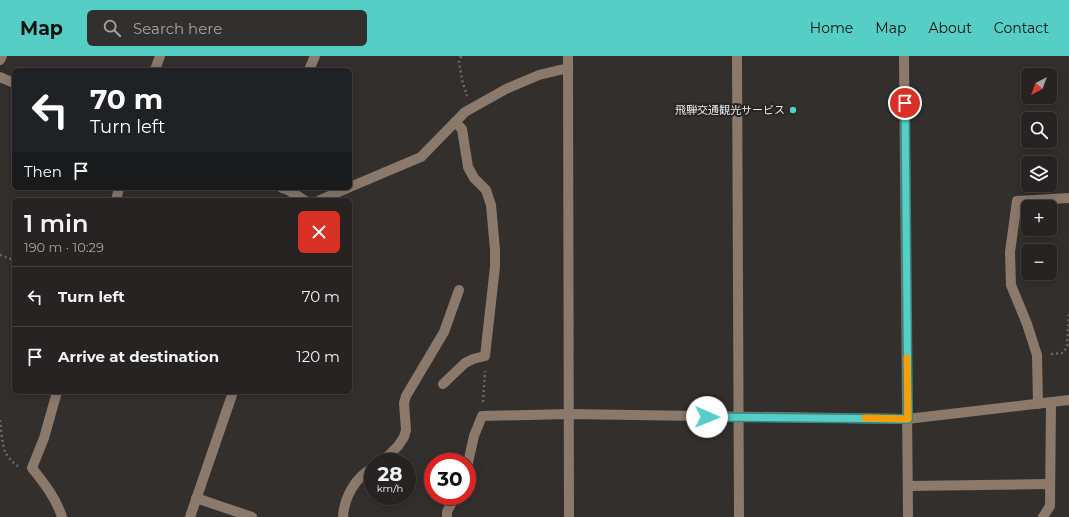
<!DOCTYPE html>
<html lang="en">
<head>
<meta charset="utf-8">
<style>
  body { margin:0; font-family:Montserrat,"Noto Sans JP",sans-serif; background:#322f2f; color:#f1f3f6; height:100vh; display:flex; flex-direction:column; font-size:15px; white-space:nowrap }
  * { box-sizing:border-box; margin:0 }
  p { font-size:13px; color:#a4a4a5 }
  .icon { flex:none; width:22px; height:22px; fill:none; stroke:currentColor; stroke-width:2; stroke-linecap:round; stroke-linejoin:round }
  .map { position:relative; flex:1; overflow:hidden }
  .details { position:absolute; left:12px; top:142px; width:340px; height:196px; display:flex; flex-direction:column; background:#262322; border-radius:6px; box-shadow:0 2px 10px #0003,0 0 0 1px #424040 }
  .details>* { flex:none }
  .hud { position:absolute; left:12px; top:12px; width:340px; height:122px; border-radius:6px; box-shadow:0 2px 10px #0003,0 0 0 1px #424040; background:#202124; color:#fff; overflow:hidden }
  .needle { width:26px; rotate:221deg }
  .controls { position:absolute; left:1021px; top:12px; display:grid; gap:8px }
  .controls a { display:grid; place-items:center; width:36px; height:36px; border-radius:6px; background:#262322; box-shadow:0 2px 10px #0003,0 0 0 1px #424040; font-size:20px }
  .speed { position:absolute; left:364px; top:397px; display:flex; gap:8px; font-size:20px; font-weight:700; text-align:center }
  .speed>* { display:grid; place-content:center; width:52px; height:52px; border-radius:50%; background:#262322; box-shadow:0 2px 10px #0003,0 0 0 1px #424040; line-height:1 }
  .speed small { font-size:10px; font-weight:400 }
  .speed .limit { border:6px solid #d22; background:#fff; color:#111 }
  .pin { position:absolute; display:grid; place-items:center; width:34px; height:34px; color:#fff; margin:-17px; border:2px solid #fff; border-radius:50%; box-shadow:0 1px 4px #0007 }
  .me { position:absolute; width:44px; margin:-22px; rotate:91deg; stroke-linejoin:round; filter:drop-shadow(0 0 3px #0008) }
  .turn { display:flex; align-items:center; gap:14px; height:84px; padding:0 12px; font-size:18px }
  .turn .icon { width:52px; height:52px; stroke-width:2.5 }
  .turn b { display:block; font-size:28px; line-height:34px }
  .then { display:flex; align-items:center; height:38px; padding:0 12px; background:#0003; gap:8px; font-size:15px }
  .round { display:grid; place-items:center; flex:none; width:42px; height:42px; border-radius:6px; background:#322f2f }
  .headline { display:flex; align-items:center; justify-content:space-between; height:68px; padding:0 12px }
  h1 { font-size:24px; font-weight:600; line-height:30px }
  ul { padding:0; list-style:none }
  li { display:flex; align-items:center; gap:12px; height:60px; padding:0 12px; border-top:1px solid #424040 }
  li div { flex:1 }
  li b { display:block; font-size:15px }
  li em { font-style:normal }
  header { display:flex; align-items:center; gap:24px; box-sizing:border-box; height:56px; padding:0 20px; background:#55cec6; color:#111 }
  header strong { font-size:19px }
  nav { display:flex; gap:22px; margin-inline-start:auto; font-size:14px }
  .search { width:280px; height:36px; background:#322f2f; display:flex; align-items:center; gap:10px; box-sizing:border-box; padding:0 14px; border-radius:6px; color:#a4a4a5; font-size:15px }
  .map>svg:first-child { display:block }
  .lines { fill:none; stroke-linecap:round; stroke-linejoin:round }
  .path { stroke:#6c6967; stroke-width:2.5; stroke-dasharray:2 3; stroke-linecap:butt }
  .minor { stroke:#8b796b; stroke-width:10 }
  .route-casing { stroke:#378681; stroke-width:10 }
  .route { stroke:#55cec6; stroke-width:7 }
  .slow { stroke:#f59e0b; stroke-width:7 }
  .poi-dot { fill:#55cec6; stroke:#282524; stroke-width:1.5 }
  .labels { text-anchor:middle; stroke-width:4; stroke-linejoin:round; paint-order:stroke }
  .poi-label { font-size:11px; fill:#eceae9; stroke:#282524; text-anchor:end }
</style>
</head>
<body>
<header>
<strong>Map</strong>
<div class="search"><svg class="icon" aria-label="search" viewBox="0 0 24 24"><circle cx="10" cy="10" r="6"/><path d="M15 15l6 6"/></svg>Search here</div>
<nav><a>Home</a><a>Map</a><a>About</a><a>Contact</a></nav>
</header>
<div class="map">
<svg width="1069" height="461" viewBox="0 0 1069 461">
  <rect width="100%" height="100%" fill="#322f2d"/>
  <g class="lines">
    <g class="path">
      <polyline points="461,0 459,6 462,24 467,40"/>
      <polyline points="0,199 14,204"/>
      <polyline points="1051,298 1063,297 1067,291 1069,257"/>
      <polyline points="483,346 485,315"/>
      <path d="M0,364C1,373 2,387 5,396C8,401 13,407 18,410"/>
    </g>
    <g class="minor">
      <polyline points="568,0 569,461"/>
      <polyline points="737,0 739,461"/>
      <polyline points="904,0 908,461"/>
      <polyline points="0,4 2,0"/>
      <polyline points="155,14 160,0"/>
      <polyline points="309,14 315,0"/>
      <polyline points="0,21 14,27"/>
      <polyline points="350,131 421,101 465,56 506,33 539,19 568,12"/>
      <polyline points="282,132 288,134 304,144"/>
      <polyline points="116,144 119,132"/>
      <polyline points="320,144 348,132"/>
      <polyline points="443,328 465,307 473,303 485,300 495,211 495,194 491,149 486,134 474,122 468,111 462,73 455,66"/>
      <path d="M57,336L44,382L32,412C44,427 56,442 62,461"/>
      <polyline points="1038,348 1037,299 1027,268 1011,229 1010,196 1017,145 1069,142"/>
      <polyline points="382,406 398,390 404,381 406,374 404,347 406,340 444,276 459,234"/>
      <polyline points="467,411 474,380 482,360 568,358 907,363 1069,344"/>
      <polyline points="908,430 1050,428"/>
      <polyline points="196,442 252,461"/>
      <polyline points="190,461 233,336"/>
      <path d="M343,461C344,442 355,421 373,412"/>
      <polyline points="447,461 447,456 455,440"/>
      <polyline points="1043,461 1050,450 1051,346"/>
    </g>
  </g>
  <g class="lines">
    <defs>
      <polyline id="route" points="707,361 908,363 905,47"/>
    </defs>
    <use href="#route" class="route-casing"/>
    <use href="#route" class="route"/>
    <polyline class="slow" points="865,362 908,363 907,302"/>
  </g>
  <circle class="poi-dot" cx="793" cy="54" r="4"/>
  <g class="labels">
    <g class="poi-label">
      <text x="785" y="58">飛騨交通観光サービス</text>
    </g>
  </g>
</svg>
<div class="controls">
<a><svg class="needle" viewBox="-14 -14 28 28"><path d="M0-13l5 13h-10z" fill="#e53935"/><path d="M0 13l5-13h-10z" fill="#a4a4a5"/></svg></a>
<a><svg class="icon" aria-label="search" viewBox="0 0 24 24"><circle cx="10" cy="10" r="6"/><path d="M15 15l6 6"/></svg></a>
<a><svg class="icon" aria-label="layers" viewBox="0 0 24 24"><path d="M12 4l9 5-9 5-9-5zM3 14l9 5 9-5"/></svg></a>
<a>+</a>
<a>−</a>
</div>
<div class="speed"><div>28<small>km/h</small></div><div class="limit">30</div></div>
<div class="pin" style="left:905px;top:47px;background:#d93025"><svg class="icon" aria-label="arrive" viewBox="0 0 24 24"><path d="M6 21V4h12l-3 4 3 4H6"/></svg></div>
<svg class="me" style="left:707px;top:361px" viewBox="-20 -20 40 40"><circle r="19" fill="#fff"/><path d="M0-13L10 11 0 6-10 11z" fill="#55cec6"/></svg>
<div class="hud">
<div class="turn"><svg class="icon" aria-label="left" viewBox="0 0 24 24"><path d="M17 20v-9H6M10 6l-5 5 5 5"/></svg><div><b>70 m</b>Turn left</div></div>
<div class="then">Then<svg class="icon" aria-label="arrive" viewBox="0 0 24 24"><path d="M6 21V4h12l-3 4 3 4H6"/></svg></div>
</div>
<section class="details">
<div class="headline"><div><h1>1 min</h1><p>190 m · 10:29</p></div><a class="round" style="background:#d93025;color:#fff"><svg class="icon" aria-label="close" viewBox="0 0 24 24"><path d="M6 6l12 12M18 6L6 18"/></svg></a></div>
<ul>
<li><svg class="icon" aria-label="left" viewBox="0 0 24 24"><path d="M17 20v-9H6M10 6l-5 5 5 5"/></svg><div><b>Turn left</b></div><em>70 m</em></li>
<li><svg class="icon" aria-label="arrive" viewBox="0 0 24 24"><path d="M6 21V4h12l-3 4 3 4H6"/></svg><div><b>Arrive at destination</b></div><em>120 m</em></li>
</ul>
</section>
</div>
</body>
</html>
